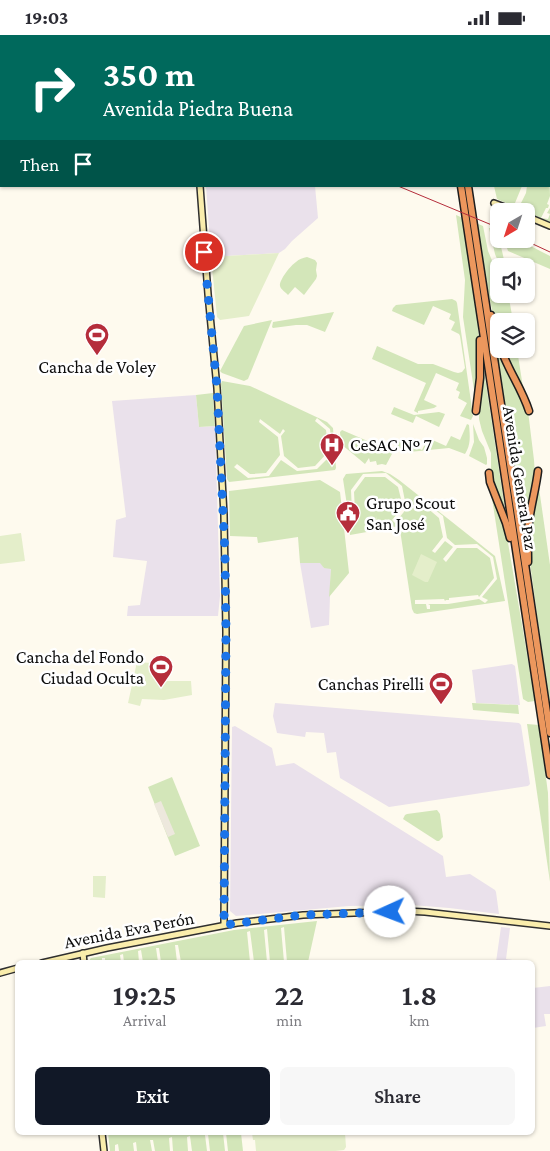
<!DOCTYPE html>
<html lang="en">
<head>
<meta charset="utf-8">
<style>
  body { margin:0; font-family:"Crimson Pro",serif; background:#f7f7f7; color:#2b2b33; height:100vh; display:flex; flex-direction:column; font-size:19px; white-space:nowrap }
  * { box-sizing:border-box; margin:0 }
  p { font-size:16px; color:#7c7c81 }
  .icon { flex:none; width:28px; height:28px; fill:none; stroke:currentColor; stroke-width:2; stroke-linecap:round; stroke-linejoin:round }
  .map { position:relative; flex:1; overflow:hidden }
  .side { position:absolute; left:15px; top:925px; width:520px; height:175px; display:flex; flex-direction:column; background:#fff; border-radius:8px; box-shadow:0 1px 4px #0004 }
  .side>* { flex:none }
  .hud { position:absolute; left:0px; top:0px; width:550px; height:152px; box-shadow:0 1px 4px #0004; background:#00695c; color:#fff; overflow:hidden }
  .needle { width:32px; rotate:219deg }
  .controls { position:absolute; left:490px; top:168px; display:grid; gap:10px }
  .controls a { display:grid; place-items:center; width:45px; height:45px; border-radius:8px; background:#fff; box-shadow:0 1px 4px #0004; font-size:25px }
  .pin { position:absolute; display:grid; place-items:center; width:42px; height:42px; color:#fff; margin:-21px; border:2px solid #fff; border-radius:50%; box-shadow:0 1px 5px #0007 }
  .me { position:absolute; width:55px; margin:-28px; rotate:268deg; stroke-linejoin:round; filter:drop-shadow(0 0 4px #0008) }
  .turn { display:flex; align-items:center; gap:18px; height:105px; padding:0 20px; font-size:22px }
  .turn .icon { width:65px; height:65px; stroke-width:2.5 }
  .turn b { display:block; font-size:35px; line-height:42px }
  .then { display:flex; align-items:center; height:48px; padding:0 20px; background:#0003; gap:10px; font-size:19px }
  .eta { display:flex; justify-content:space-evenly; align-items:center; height:85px; text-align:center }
  .eta b { font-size:30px; font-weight:600; line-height:35px }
  .primary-button { display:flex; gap:10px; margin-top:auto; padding:10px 20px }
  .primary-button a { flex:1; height:58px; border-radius:8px; background:#111827; color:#fff; font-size:20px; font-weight:600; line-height:58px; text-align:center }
  .primary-button a+a { background:#f7f7f7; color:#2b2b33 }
  .status { display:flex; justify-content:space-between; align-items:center; height:35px; padding:0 25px; background:#fff; direction:ltr }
  .status svg { height:14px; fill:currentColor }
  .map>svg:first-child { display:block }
  .industrial { fill:#eae1eb }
  .green { fill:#d3e6b9; fill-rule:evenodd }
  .pitch { fill:#e4eeca }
  .plaza { fill:#ede8dd }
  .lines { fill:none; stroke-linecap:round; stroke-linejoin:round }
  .stream { stroke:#4098c6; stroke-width:1 }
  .secondary-casing { stroke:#2f2f2f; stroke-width:8 }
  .highway-casing { stroke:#1e1e1e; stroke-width:9 }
  .secondary { stroke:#faedac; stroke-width:5 }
  .highway { stroke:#ec975d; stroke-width:6 }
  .rail { stroke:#b52d3b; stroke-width:1 }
  .route { stroke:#1a73e8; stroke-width:9; stroke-dasharray:0 16.2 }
  .labels { text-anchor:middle; stroke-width:5; stroke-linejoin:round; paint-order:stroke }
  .poi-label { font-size:18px; fill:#0d0d0d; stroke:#fff; text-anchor:start }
  .street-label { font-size:18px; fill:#0d0d0d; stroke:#fff }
</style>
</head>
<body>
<div class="status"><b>19:03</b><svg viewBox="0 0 49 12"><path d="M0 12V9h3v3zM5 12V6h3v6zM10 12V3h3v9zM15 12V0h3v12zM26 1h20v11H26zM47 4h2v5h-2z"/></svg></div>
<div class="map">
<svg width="550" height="1116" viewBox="0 0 550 1116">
  <rect width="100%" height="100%" fill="#fefaee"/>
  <g class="industrial">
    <polygon points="206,151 315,151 318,183 292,206 285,214 279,218 211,222"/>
    <polygon points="196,360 199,392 215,391 220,561 218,581 127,581 128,571 140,570 147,526 113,522 116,485 126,482 112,366"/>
    <polygon points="300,528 321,528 324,533 331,533 329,590 311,593"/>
    <polygon points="512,629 515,631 520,670 476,668 472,635"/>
    <polygon points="275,668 519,688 521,690 530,749 528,751 389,772 340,743 336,717 327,718 324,698 306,697 305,702 277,698 273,681"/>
    <polygon points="235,691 272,713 276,731 294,728 443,821 446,842 470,839 495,855 496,857 499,879 449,873 412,870 349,871 236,881 230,876 232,692"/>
    <polygon points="501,892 510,893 506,924 518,926 517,927 496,927"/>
    <polygon points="550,951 550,979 544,979 546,991 533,993 533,953"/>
  </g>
  <g class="green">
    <polygon points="549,132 550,161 547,169 549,170 548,173 546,173 541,183 548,184 550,179 547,178 550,173 550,187 497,164 494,151 522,151 515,168 515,170 519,172 526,158 527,151 549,151"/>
    <polygon points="456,180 463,183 478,288 479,310 476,368 463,282 465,245"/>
    <polygon points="476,188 483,191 488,216 499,242 499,259 507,259 510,269 513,286 499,286 499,304 490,266"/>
    <path d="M489,193C491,193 492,193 493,194C499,198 504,224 505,231H500L495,219Z"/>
    <polygon points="472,202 476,221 540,654 473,210"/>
    <path d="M504,204C521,204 536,214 550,221V234L508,216Z"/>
    <path d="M307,222L315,225L317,228L316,235L317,241L316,244L304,260L295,252L288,260C286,257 281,255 280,251C279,245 291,230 296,227C299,224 303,223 307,222Z"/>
    <polygon points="452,264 456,266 457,268 473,381 471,385 460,381 467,368 458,363 460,357 456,355 459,348 436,338 424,365 437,371 434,373 418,376 418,378 414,376 426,348 372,324 377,311 418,329 433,329 454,337 458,338 462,337 465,333 460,301 459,299 451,295 455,287 449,284 451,279 433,271 424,290 392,276 393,273 396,270"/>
    <polygon points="334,277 325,297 307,290 296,290 273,293 272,292 273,287"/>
    <polygon points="272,285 248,344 244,346 222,338 220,336 244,291"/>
    <polygon points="495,304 498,314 528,376 534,425 535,440 526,505"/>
    <polygon points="502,314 517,314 524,359"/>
    <polygon points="482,329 483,329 507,487 494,455 491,437 491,418 482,396 479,384 479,364"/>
    <path d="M222,346L250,351L327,387L333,393L336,433L335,435L229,447L227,444L221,349ZM260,384L280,399L283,394L285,396L281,401L284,421L298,433L315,431L329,416L326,395L315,386L317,383L330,394L333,418L317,434L297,436L281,425L269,441L248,443L234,432L237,429L250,439L266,438L280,420L278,402L259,387Z"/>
    <polygon points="213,358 215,391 199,392 196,360"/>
    <polygon points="394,372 414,380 439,377 445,379 439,392 416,381 413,388 391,379"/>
    <path d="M467,389L469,390C470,401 471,410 465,419L449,413L409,417L397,412L400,405L422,415L428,403L446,411L451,401L460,405Z"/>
    <polygon points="473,389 479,405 484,412 487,423 487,429 486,430 469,421 474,407"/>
    <polygon points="342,395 393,417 386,430 382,429 377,430 376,426 370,427 369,423 365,429 341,409 340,397"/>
    <path d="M382,436L390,439L399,445L495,521L505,566L417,579L414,578L412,574L400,495C394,489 386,492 379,493L376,481L378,495L350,500L346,478L348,477L343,444L346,439ZM386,438L402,451L406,471L426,468L443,481L447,503L455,510L477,509L493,522L497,544L482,562L488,565L485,568L479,564L448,569H428L430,570V574H427L426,569H415V565L444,564L445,566L446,565H449V563L478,560L479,562L494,543L490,523L477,513H457L446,527L443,524L453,512L445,506L435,518L432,516L443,502L439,483L426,472L407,473L395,488L392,485L403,472L398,452L385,442H365L354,457L355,476L352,477L351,455L363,439Z"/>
    <polygon points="320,445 340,457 349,538 329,562 331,534 324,533 320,528 300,528 298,502 258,508 257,502 230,501 229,456"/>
    <polygon points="539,453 550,530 550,668 549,668 530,528 530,495 537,456"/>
    <polygon points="491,457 506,496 535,666 528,667 523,664"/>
    <polygon points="472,668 518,670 519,679 473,675"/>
    <polygon points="527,689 539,690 548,758 550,847"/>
    <polygon points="172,742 200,811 175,821 148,752"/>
    <polygon points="437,775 440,779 443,802 439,806 437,806 403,784 405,780 407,779"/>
    <polygon points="317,886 308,927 285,927 287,927 284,892 281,893 284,927 270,927 267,894 264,895 267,927 254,927 250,896 247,897 250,927 181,927 178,910 175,910 177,927 161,927 159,913 156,913 158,927 143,927 141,915 138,916 139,927 124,927 123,919 120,920 121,927 105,927 105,923 102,923 102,927 90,927 90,924 91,923 234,895"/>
    <polygon points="108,1098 113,1098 114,1100 117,1100 117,1098 223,1098 225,1116 210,1116 208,1099 205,1100 207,1116 192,1116 190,1101 187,1102 188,1116 173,1116 172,1102 169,1103 170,1116 155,1116 153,1105 150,1105 152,1116 137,1116 136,1107 133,1108 134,1116 119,1116 118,1109 115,1110 115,1116 110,1116"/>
    <polygon points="226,1098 241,1098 243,1116 228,1116"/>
  </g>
  <g class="pitch">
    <polygon points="279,218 249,281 220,285 217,282 211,222"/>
    <polygon points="21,498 25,526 0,529 0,501"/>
    <polygon points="421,519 437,527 428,547 425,547 412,540"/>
    <polygon points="137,627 166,629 165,646 191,646 192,660 164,665 142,664 140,671 128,668"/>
    <polygon points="93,841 106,841 105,863 93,862"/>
    <polygon points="252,1098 345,1098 346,1112 344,1115 335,1116 256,1116 255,1105 253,1105"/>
  </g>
  <polygon class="plaza" points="161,766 175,799 168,802 154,769"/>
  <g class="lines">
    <polyline class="stream" points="486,1 487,0"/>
    <defs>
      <g id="secondary">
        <polyline points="0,1 5,0"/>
        <polyline points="45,1 55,0"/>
        <polyline points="0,7 1,7"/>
        <polyline points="200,151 208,259 217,353 224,480 226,597 224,890"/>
        <polyline points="494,168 515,176"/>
        <polyline points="526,181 550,191"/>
        <polyline points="83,918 84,928"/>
        <polyline points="42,928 107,913 237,888 303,880 405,876 425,877 550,891"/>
        <polyline points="0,938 18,933"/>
        <polyline points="102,1098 104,1116"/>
      </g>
      <g id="highway">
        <polyline points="415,0 417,1"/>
        <polyline points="438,0 439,1"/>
        <polyline points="445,0 445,1"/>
        <polyline points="108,1 111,0"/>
        <polyline points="124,1 127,0"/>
        <polyline points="460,1 462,0"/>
        <polyline points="469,1 469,0"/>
        <polyline points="0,65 1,65"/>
        <polyline points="0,77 1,76"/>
        <polyline points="461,151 550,740"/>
        <polyline points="468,151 520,495 550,698"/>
        <polyline points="491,280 499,308"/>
        <path d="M501,314C508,335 522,354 529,376"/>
        <polyline points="476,376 480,343 480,305"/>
        <polyline points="489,438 490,447 506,488 510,503"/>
        <path d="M528,527C528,513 527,500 529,487C531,470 536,453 538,436"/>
      </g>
    </defs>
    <use href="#secondary" class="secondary-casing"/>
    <use href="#highway" class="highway-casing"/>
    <use href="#secondary" class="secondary"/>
    <use href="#highway" class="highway"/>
    <g class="rail">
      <polyline points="0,28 1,28"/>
      <polyline points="398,151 499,193"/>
      <polyline points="522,204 550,217"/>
    </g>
  </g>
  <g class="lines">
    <polyline class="route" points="204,217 217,353 225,518 226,597 224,890 302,880 390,877"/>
  </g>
  <defs>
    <symbol id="stadium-pin" viewBox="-11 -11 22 30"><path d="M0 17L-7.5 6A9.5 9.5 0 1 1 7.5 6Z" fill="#b52d3b" stroke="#fff"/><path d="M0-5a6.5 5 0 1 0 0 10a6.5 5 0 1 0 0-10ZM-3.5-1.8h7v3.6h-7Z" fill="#fff"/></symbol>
    <symbol id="hospital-pin" viewBox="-11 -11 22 30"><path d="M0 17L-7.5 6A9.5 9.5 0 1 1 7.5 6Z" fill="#b52d3b" stroke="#fff"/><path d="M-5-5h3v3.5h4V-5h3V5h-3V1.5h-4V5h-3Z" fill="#fff"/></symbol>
    <symbol id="civic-pin" viewBox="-11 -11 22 30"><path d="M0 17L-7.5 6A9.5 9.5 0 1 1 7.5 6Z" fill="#b52d3b" stroke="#fff"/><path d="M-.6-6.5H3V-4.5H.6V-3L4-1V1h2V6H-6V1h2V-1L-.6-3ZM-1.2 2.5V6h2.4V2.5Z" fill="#fff"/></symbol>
  </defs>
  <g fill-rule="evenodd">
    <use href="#stadium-pin" x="83" y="286" width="28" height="38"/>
    <use href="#hospital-pin" x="318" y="396" width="28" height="38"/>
    <use href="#civic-pin" x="334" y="464" width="28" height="38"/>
    <use href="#stadium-pin" x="147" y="618" width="28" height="38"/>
    <use href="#stadium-pin" x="427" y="635" width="28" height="38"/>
  </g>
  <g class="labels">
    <g class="poi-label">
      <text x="97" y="338" text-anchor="middle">Cancha de Voley</text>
      <text x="350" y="416">CeSAC Nº 7</text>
      <text x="366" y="474">Grupo Scout<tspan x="366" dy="21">San José</tspan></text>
      <text x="144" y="628" text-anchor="end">Cancha del Fondo<tspan x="144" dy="21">Ciudad Oculta</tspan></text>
      <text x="424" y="655" text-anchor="end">Canchas Pirelli</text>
    </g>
    <g class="street-label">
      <text transform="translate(520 443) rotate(81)" y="6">Avenida General Paz</text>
      <text transform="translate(129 895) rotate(-11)" y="6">Avenida Eva Perón</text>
    </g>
  </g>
</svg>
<div class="controls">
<a><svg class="needle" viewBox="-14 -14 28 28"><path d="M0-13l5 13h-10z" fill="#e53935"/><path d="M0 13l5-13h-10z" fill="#7c7c81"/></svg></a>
<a><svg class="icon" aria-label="sound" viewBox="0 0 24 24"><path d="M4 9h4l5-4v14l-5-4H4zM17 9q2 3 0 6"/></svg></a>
<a><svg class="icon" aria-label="layers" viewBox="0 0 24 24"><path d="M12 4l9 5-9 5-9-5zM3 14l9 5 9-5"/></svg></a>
</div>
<div class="pin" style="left:204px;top:217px;background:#d93025"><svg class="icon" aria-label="arrive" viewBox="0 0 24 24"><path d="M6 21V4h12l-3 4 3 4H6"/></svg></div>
<svg class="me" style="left:390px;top:877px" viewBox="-20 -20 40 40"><circle r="19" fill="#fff"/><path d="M0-13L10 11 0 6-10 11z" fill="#1a73e8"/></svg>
<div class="hud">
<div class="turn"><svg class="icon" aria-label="right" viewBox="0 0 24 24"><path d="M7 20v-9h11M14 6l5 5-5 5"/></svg><div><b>350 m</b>Avenida Piedra Buena</div></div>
<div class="then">Then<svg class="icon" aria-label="arrive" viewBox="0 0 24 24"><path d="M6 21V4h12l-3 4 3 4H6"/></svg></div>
</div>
<section class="side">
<div class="eta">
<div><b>19:25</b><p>Arrival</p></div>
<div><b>22</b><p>min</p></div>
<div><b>1.8</b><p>km</p></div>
</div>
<div class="primary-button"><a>Exit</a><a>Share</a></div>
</section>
</div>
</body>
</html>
